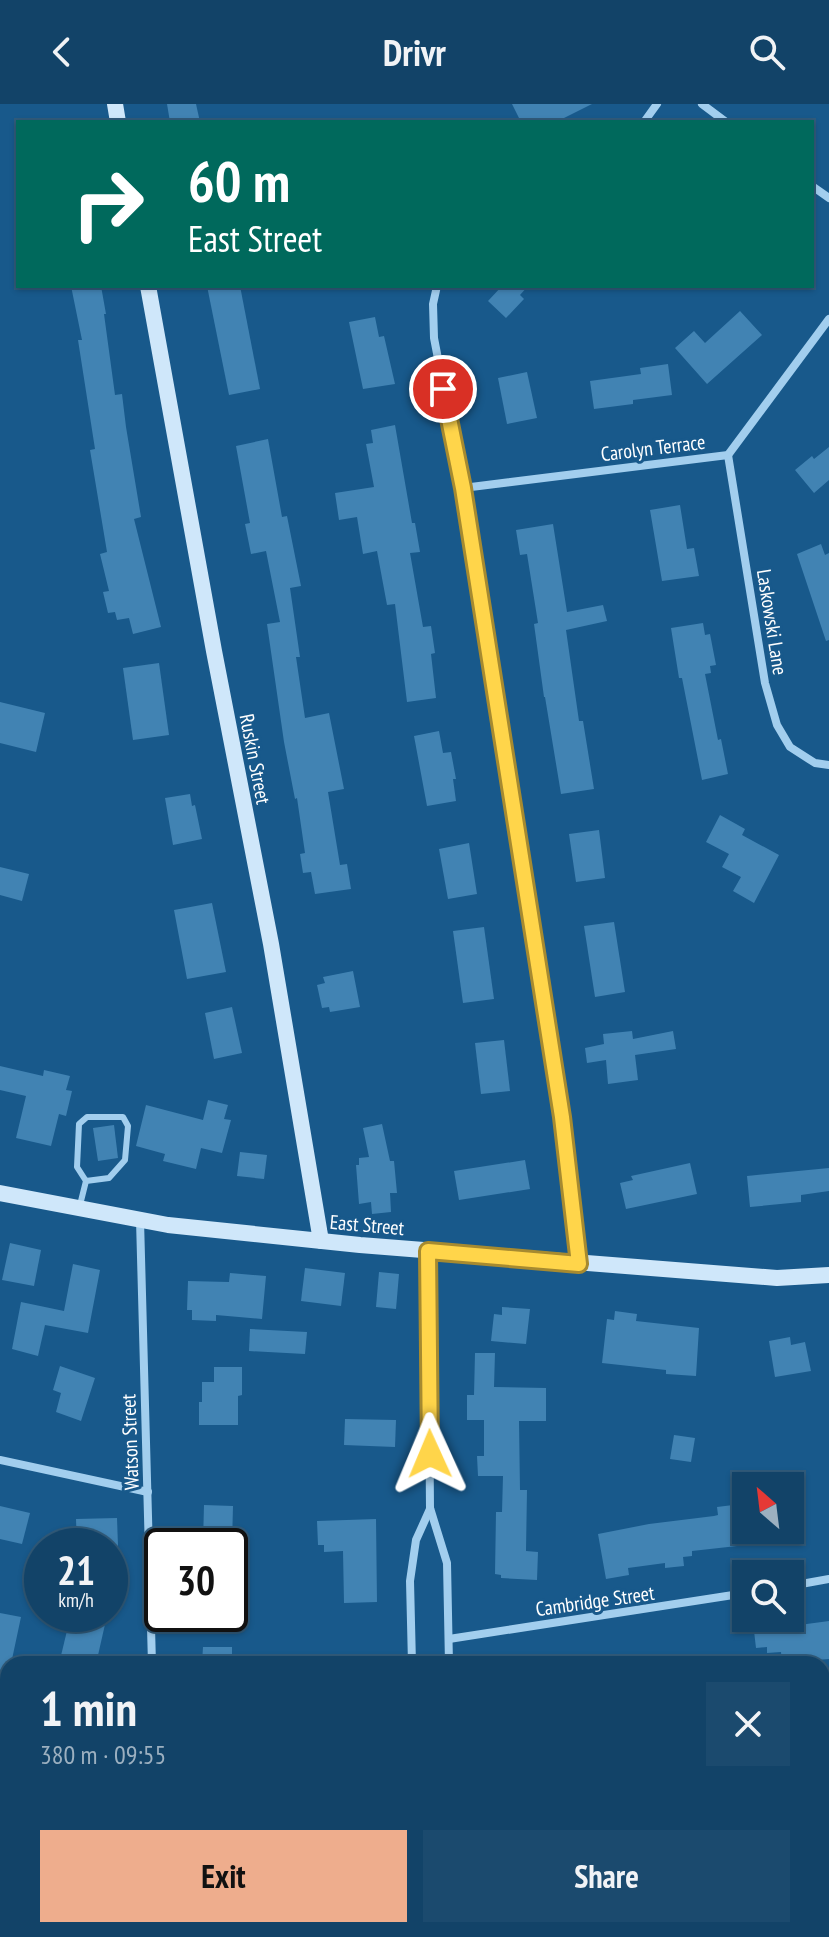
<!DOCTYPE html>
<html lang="en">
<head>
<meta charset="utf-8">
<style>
  body { margin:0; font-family:"PT Sans Narrow",sans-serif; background:#1b4a6e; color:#f1f3f6; height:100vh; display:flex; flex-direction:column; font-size:30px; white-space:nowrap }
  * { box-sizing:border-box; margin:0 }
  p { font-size:26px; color:#9cb0c0 }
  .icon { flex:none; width:44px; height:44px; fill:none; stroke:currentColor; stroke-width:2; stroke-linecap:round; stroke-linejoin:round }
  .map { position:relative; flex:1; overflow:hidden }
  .panel { position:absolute; left:0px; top:1552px; width:830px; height:282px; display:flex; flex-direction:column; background:#124368; border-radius:24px 24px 0 0; box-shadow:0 2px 6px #0004,0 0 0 2px #315c7c }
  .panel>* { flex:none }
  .hud { position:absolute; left:16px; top:16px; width:798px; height:168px; border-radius:0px; box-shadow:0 2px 6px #0004,0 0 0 2px #315c7c; background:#00695c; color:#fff; overflow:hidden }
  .needle { width:52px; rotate:332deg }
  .controls { position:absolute; left:732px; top:1368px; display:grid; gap:16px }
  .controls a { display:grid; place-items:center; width:72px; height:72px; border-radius:0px; background:#124368; box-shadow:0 2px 6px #0004,0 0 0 2px #315c7c; font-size:40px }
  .speed { position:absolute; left:24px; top:1424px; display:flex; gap:16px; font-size:40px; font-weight:700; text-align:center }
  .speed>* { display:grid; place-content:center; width:104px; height:104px; border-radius:50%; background:#124368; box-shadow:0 2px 6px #0004,0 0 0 2px #315c7c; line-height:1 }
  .speed small { font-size:20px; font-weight:400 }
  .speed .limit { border:4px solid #111; border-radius:12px; background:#fff; color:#111 }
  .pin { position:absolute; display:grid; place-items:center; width:68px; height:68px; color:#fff; margin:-34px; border:4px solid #fff; border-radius:50%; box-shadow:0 2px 8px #0007 }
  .me { position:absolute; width:88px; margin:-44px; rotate:359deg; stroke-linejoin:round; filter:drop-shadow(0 0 6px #0008) }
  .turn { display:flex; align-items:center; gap:28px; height:168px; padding:0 40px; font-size:36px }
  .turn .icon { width:104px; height:104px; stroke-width:2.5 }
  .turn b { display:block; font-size:56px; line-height:68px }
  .round { display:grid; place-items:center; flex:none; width:84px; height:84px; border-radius:0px; background:#1b4a6e }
  .head { display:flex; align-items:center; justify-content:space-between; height:136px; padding:0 40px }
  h1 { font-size:48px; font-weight:600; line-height:60px }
  .cta { display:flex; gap:16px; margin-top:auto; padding:16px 40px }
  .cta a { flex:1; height:92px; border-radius:0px; background:#eead8d; color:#111; font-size:32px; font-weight:600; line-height:92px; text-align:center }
  .cta a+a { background:#1b4a6e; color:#f1f3f6 }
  header { display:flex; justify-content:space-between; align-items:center; height:104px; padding:0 40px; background:#124368; font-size:36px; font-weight:600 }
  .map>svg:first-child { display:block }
  .building { fill:#4183b3 }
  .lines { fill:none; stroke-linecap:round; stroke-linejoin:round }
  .lane { stroke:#a2ceee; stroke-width:6 }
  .street { stroke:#a2ceee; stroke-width:8 }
  .secondary { stroke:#cfe7fa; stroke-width:16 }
  .route-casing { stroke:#a68a30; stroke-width:20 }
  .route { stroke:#ffd54a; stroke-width:14 }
  .labels { text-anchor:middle; stroke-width:6; stroke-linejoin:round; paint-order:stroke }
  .street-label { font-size:20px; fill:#fff; stroke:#18598b }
</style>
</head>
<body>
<header><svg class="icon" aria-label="back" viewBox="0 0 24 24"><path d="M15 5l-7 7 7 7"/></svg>Drivr<svg class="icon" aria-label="search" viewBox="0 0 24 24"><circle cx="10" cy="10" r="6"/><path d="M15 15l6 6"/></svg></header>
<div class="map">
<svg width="829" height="1833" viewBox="0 0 829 1833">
  <rect width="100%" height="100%" fill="#18598b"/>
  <g class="building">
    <polygon points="167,0 196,0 200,18 170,18"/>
    <polygon points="512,0 592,0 556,18 521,18"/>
    <polygon points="71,182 101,182 106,210 104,210 115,291 122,290 126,323 141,413 134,415 161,523 133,530 129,514 117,516 115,508 108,509 103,488 109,487 100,450 107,448 90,346 95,345 78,236 82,236"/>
    <polygon points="207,182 240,182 260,285 229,291"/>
    <polygon points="502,182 528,182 520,191 524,195 506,214 488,197"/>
    <polygon points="740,207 762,231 707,280 675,244 694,227 705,239"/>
    <polygon points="375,213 379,233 384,232 395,280 363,285 349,218"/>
    <polygon points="668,260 672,291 633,296 633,300 594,305 590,277 641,270 640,264"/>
    <polygon points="527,268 537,314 507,320 498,274"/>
    <polygon points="395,321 412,419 415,419 420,448 410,449 423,523 431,522 435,549 431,550 436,594 407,598 395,500 387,501 377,447 363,450 357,413 339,416 335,389 374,383 366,340 373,339 371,326"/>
    <polygon points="268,335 282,413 287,412 301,482 290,484 300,553 296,553 305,614 329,609 344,685 328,688 340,761 347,760 351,785 315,790 311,768 303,769 300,750 305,749 297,694 295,695 284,638 267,520 280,518 266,447 251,450 245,420 250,419 236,342"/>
    <polygon points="829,343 829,376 814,389 795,366 812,352 814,355"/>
    <polygon points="680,401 687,445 694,444 699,472 662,477 650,406"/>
    <polygon points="553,420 567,508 603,501 607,517 566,526 579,617 583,617 594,685 561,690 545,593 544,593 534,520 538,519 527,450 520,451 516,426"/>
    <polygon points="821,440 825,451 829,449 829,536 826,537 797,450"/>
    <polygon points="703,519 705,531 710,530 716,561 710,562 711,569 705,570 718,636 721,635 728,670 702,676 682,574 679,574 671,524"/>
    <polygon points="159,559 169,631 133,636 123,564"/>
    <polygon points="0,598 45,609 36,648 0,639"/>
    <polygon points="439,627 443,649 451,648 456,675 453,675 456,697 427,702 414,632"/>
    <polygon points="190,690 192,702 195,701 202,735 173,741 165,694"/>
    <polygon points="720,711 745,725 742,731 779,751 754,799 733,787 741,773 722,763 729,750 706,738"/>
    <polygon points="599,726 605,774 576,778 569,730"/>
    <polygon points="469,739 477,790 448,795 439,745"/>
    <polygon points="0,763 29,770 22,797 0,791"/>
    <polygon points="212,799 226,868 187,875 174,806"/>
    <polygon points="614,818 625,888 595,893 584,822"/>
    <polygon points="484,823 494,895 463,899 453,827"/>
    <polygon points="353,867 360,903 330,908 329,903 322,904 317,881 325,879 323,873"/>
    <polygon points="232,903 242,949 214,955 205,909"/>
    <polygon points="632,927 633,935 673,927 676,945 635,951 638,976 608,980 606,956 587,959 585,944 604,940 603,930"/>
    <polygon points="504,936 510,987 481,990 475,939"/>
    <polygon points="0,962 43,972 44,966 70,972 66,986 72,987 66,1012 59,1010 51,1042 16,1034 26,992 0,986"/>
    <polygon points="208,996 228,1001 224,1015 231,1016 222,1049 201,1044 196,1065 163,1057 165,1050 136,1042 146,1001 203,1016"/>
    <polygon points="382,1020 390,1057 394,1057 397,1089 390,1089 391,1108 372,1110 371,1098 359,1100 356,1061 359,1061 359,1054 369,1053 363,1024"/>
    <polygon points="114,1021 118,1054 98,1057 93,1024"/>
    <polygon points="240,1048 267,1051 264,1075 237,1072"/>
    <polygon points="525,1056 530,1085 459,1096 454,1067"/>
    <polygon points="690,1059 697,1090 626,1105 620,1079 633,1076 631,1072"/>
    <polygon points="829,1064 829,1087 801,1091 801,1098 750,1103 747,1072"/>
    <polygon points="10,1139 41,1146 34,1182 2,1176"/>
    <polygon points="73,1160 100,1166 88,1229 45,1221 38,1252 12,1245 21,1198 64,1207"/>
    <polygon points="305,1164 345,1169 341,1202 301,1197"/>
    <polygon points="379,1168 399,1170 396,1205 376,1203"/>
    <polygon points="230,1169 266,1172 262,1215 216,1211 216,1217 192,1216 192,1206 187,1206 188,1177 229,1178"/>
    <polygon points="502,1203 530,1205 526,1240 491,1237 494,1210 502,1211"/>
    <polygon points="615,1207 637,1210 636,1217 699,1224 696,1272 666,1270 666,1266 602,1259 607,1215 614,1216"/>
    <polygon points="250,1225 307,1228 305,1250 249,1247"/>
    <polygon points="790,1233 791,1241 805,1238 811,1267 775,1273 769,1237"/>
    <polygon points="475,1249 495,1249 494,1283 546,1284 546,1317 519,1317 520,1386 527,1386 526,1447 538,1448 537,1476 501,1474 501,1471 495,1470 496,1408 502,1408 503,1372 478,1372 477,1352 484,1352 484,1316 467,1316 467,1291 474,1291"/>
    <polygon points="60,1262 95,1274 81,1317 56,1308 61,1289 53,1286"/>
    <polygon points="214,1263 242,1263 242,1291 238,1292 238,1321 199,1321 199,1298 202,1298 202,1278 214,1278"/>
    <polygon points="345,1315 396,1316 395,1343 344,1341"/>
    <polygon points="674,1331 695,1334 691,1358 670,1355"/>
    <polygon points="741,1400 746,1441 692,1447 692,1452 683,1453 684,1462 665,1464 665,1459 628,1464 629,1471 606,1475 598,1430 649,1420 714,1412 718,1411 717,1403"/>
    <polygon points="204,1401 233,1402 232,1440 203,1439"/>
    <polygon points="0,1402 30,1409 22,1440 0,1435"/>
    <polygon points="117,1414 118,1442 77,1442 76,1415"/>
    <polygon points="376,1415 377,1498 344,1499 343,1447 324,1448 324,1441 318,1441 317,1417"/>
    <polygon points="0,1509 21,1513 11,1560 8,1560 7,1575 0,1574"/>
    <polygon points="71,1510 81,1510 106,1516 96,1560 59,1560"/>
    <polygon points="829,1517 829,1555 782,1559 781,1548 767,1549 767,1543 756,1544 754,1527"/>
    <polygon points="203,1543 232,1543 232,1560 202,1560"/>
  </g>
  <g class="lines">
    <polyline class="lane" points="80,1101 86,1077 77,1063 79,1020 87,1013 123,1013 128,1022 125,1056 109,1074 86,1077"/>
    <g class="street">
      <polyline points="702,0 726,18"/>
      <polyline points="644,18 657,0"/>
      <polyline points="812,82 829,94"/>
      <polyline points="437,182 433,200 434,234 463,384 496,601 562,1013 579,1159"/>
      <polyline points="728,351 765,579 777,621 790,643 815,659 829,661"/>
      <polyline points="463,384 728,351 829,215"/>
      <polyline points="140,1116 152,1560"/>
      <polyline points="428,1147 430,1404 447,1459 449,1560"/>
      <polyline points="0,1356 148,1388"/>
      <polyline points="790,1482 829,1475"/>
      <polyline points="449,1535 746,1489"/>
      <polyline points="412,1560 410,1477 416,1436 430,1405"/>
      <polyline points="0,1614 8,1616"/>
      <polyline points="822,1750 829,1748"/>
      <polyline points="157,1826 157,1833"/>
      <polyline points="431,1826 431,1833"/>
      <polyline points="759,1826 759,1833"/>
    </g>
    <g class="secondary">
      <polyline points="115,0 118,18"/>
      <polyline points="148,182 214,547 271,840 321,1137"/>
      <polyline points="0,1089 168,1121 360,1141 777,1174 829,1171"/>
    </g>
  </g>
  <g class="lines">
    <defs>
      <polyline id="route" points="430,1350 428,1147 579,1160 562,1013 463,384 443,285"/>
    </defs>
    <use href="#route" class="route-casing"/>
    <use href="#route" class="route"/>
  </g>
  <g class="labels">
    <g class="street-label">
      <text transform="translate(653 344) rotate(-7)" y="7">Carolyn Terrace</text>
      <text transform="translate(772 518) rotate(81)" y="7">Laskowski Lane</text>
      <text transform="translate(255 655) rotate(79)" y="7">Ruskin Street</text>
      <text transform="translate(367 1121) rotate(5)" y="7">East Street</text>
      <text transform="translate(130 1338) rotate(-92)" y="7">Watson Street</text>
      <text transform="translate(595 1497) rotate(-8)" y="7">Cambridge Street</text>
    </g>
  </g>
</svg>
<div class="controls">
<a><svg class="needle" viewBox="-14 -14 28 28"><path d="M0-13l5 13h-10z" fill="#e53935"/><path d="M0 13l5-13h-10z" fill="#9cb0c0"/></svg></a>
<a><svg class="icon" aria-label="search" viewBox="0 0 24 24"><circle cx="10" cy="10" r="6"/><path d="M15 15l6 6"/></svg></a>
</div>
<div class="speed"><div>21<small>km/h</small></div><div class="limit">30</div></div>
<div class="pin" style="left:443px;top:285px;background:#d93025"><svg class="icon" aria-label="arrive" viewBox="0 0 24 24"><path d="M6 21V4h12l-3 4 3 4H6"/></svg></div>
<svg class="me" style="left:430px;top:1350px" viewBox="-20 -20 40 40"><path d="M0-17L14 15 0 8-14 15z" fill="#ffd54a" stroke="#fff" stroke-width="4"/></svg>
<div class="hud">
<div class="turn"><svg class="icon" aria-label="right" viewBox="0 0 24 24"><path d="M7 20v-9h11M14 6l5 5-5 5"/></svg><div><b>60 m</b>East Street</div></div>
</div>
<section class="panel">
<div class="head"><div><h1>1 min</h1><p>380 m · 09:55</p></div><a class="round"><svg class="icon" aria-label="close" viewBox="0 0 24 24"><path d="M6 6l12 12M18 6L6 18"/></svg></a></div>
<div class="cta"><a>Exit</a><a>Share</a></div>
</section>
</div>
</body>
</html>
